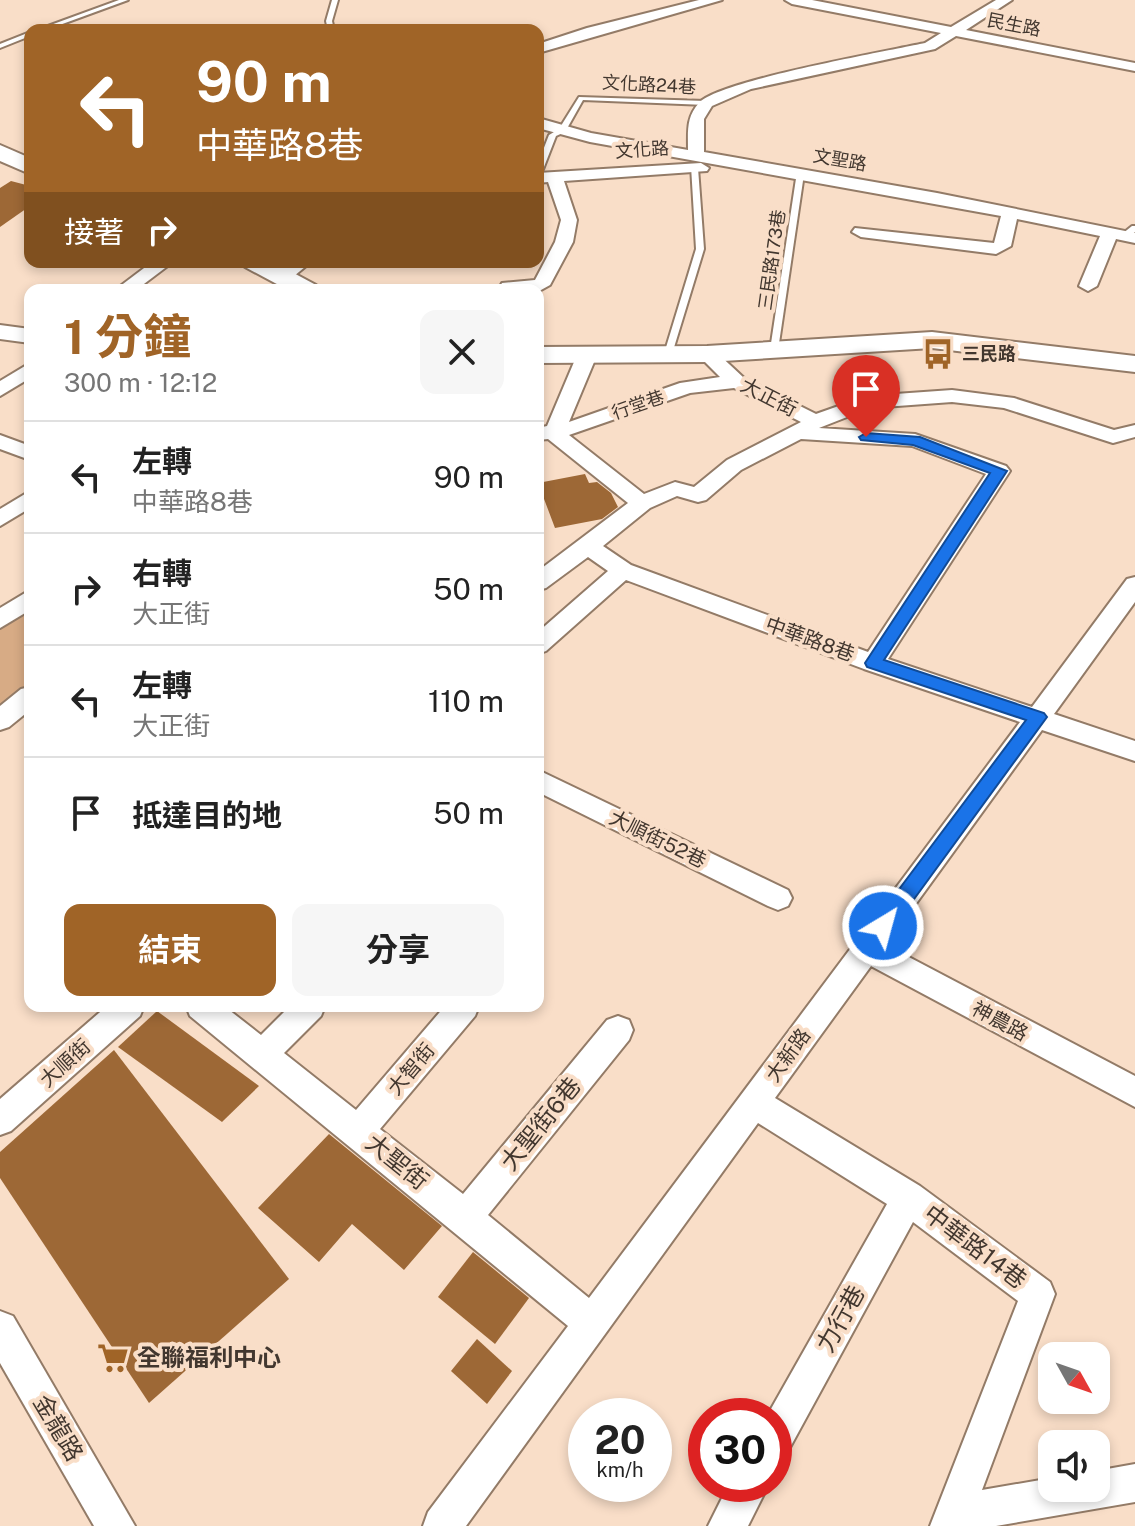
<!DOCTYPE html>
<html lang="zh-TW">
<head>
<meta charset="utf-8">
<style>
  body { margin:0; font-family:"Public Sans","Noto Sans TC",sans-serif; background:#f6f6f6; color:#222; height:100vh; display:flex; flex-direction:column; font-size:30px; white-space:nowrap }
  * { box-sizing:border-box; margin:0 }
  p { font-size:26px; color:#767676 }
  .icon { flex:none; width:44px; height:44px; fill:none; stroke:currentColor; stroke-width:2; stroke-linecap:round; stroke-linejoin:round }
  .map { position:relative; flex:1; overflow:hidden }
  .drawer { position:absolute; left:24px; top:284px; width:520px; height:728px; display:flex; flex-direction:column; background:#fff; border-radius:16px; box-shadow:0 4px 12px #0003 }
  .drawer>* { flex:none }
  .banner { position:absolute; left:24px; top:24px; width:520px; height:244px; border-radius:16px; box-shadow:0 4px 12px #0003; background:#a06427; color:#fff; overflow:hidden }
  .needle { width:52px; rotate:130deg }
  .buttons { position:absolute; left:1038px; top:1342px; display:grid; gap:16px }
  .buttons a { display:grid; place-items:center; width:72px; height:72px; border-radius:16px; background:#fff; box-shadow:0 4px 12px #0003; font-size:40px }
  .speed { position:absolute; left:568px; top:1398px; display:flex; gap:16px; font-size:40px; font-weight:700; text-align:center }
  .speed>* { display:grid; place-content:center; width:104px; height:104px; border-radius:50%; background:#fff; box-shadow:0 4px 12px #0003; line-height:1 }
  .speed small { font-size:20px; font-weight:400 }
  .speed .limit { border:12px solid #d22; background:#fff; color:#111 }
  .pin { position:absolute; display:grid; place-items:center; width:68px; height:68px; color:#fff; margin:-82px -34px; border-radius:50% 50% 50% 0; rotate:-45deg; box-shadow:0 0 8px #0007 }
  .pin .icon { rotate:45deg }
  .me { position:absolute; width:88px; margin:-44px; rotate:37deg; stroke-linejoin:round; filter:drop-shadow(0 0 6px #0008) }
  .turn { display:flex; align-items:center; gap:28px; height:168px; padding:0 40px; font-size:36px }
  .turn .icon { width:104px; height:104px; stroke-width:2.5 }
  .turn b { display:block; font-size:56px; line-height:68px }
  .then { display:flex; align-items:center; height:76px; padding:0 40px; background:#0003; gap:16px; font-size:30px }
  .round { display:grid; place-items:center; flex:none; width:84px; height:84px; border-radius:16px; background:#f6f6f6 }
  .overview { display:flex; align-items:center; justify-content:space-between; height:136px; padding:0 40px }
  h1 { font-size:48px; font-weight:700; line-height:60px; color:#a06427 }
  .primary-button { display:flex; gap:16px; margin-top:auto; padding:16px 40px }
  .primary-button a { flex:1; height:92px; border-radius:16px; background:#a06427; color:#fff; font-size:32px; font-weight:700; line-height:92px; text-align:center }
  .primary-button a+a { background:#f6f6f6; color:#222 }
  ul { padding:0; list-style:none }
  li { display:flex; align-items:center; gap:24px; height:112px; padding:0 40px; border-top:2px solid #e0e0e0 }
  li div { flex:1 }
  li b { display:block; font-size:30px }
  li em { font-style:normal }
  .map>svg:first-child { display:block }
  .green { fill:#d7ab85 }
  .building { fill:#9d6836 }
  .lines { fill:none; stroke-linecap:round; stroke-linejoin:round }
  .service-casing { stroke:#937b67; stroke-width:4 }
  .minor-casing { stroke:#937b67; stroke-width:4 }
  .tertiary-casing { stroke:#937b67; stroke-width:4 }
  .secondary-casing { stroke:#937b67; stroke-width:4 }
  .service { fill:#fff; fill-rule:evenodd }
  .minor { fill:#fff; fill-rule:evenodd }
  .tertiary { fill:#fff; fill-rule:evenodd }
  .secondary { fill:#fff; fill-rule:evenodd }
  .route { fill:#1a73e8; stroke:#114b97; stroke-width:2 }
  .labels { text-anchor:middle; stroke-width:8; stroke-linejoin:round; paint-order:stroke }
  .far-street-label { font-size:18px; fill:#42372f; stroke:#f9dec8 }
  .far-poi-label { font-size:18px; font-weight:bold; fill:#42372f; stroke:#f9dec8; text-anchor:start }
  .street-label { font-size:20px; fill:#42372f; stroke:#f9dec8 }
  .near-street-label { font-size:24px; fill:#42372f; stroke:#f9dec8 }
  .near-poi-label { font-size:24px; font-weight:bold; fill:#42372f; stroke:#f9dec8; text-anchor:start }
</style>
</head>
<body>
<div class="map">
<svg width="1135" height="1526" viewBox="0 0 1135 1526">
  <rect width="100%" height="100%" fill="#f9dec8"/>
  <polygon class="green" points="30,598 30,695 0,720 0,621"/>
  <g class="building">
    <polygon points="11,181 30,186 30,206 0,227 0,188"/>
    <polygon points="585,474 589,483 597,482 611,493 618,507 602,519 555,528 538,483"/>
    <polygon points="157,1011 259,1086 222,1122 118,1047"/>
    <polygon points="114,1050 289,1279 149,1403 0,1178 0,1152"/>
    <polygon points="329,1134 442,1226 404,1270 352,1224 319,1262 258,1208"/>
    <polygon points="473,1252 529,1298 495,1344 438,1297"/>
    <polygon points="477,1339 512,1371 487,1404 451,1371"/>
  </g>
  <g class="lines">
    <defs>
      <g id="service">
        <polygon points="119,0 128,0 46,30 37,30"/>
        <polygon points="332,0 338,0 332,21 334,30 328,30 326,21"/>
        <polygon points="30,32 30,36 0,48 0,44"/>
        <polygon points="579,97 706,101 709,103 706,105 583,100 565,132 556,136 542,172 538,174 538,163 549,135 559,129"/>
        <polygon points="691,166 698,168 704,249 672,354 668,357 664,354 696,249"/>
        <polygon points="797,172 804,174 778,350 774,353 770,350"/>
        <polygon points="1132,226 1135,226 1135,232 1128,238 1122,238 1122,234"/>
      </g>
      <g id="minor">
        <polygon points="699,0 722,0 538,53 538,44 587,28"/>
        <path d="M785,0H812L951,27L996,0H1012L966,30L1135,63V71L956,36L935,49L751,89L712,106L704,119V152L937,193L1135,233V243L1116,239L1097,286L1088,291L1079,286L1100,236L1017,219L1011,246L996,254L861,237L852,232L855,228L994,243L1001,216L590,142L538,128V118L591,133L688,150C688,132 686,117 699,103C717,81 888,51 925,43L941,33L792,4Z"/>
        <polygon points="701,163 709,168 707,171 564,181 577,220 573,242 550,285 541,290 498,290 502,283 535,280 555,242 561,220 548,182 538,183 538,173"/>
        <polygon points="152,262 173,262 136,290 115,290"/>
        <polygon points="291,262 311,262 288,281 276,281 273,277"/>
        <path d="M707,348L714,350L744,378L816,414L867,396L952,390L1014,398L1114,430L1135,425V437L1113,443L1004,408L952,402L870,408L819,428L915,434L1006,466L1010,471L888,659L1032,707L1127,579L1135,577V602L1054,714L1135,741V761L1042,730L886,945L1135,1076V1107L871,966L775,1098L920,1186L1050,1282L1055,1294L982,1490L1052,1478V1488H1096V1471L1135,1464V1502L996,1526H930L1018,1301L913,1222L787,1453L774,1459V1416H767L887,1204L758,1123L466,1526H423L428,1512L568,1326L190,1016L186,1006H224L261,1035L290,1006H325L321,1016L284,1053L356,1110L445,1006H479L475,1016L380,1129L463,1194L607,1020L618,1016L629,1020L633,1030L629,1040L488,1215L589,1298L1020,722L864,669L626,580L546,651L538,654V632L608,571L588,557L546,588L538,590V571L628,503L548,439L538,440V428L547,426L577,355L587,349L597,355L569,422L680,383L720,377L697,354ZM734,388L801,422L727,460L694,487L675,482L644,494L569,435L690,393ZM801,439L912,446L986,474L868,652L631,565L603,546L650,508L677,496L698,502L706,500L741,470Z"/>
        <polygon points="30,363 30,378 0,396 0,381"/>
        <polygon points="0,435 30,446 30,460 0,449"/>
        <polygon points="30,491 30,508 0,526 0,509"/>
        <polygon points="30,590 30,610 0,628 0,608"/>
        <polygon points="30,687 30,710 9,727 0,730 0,706 21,689"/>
        <polygon points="538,770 788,890 792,898 788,906 778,910 768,906 538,792"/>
        <polygon points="107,1006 144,1006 140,1016 11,1131 0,1135 0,1099"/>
        <polygon points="0,1311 13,1316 135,1526 94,1526 0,1363"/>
        <polygon points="729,1484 769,1484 748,1526 708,1526"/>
      </g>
      <polygon id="tertiary" points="0,325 30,329 30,343 0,339"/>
      <g id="secondary">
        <polygon points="0,145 30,158 30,174 0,161"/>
        <polygon points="242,262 273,262 316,285 320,290 288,290 245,267"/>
        <polygon points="932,332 1135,356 1135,372 932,348 707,362 538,363 538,347 707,346"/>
      </g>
    </defs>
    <use href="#service" class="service-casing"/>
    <use href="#minor" class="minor-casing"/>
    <use href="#tertiary" class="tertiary-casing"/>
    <use href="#secondary" class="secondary-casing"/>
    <use href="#service" class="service"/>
    <use href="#minor" class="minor"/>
    <use href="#tertiary" class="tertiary"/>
    <use href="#secondary" class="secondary"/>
  </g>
  <polygon class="route" points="866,433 920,437 1007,471 884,660 1044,713 1047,717 890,932 883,935 876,932 873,926 876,920 1026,720 867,667 865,663 990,473 913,445 861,440 859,437"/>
  <defs>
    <symbol id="bus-bare" viewBox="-9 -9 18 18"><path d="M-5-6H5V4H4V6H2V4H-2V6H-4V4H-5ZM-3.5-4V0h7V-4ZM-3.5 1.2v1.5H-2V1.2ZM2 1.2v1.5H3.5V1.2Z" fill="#a06427" stroke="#f9dec8" stroke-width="2.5" paint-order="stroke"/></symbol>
    <symbol id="supermarket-bare" viewBox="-9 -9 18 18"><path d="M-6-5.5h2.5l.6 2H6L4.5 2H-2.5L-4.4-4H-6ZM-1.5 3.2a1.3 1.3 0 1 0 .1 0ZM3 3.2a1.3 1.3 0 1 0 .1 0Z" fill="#a06427" stroke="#f9dec8" stroke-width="2.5" paint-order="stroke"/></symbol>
  </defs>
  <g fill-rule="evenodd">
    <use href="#bus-bare" x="916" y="332" width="44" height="44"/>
    <use href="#supermarket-bare" x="91" y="1336" width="44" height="44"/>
  </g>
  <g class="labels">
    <g class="far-street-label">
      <text transform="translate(1014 25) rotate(11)" y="6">民生路</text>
      <text transform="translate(649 85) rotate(3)" y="6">文化路24巷</text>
      <text transform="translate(642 150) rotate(-4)" y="6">文化路</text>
      <text transform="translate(840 160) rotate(10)" y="6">文聖路</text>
      <text transform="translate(772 260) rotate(-82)" y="6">三民路173巷</text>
      <text transform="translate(638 405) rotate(-19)" y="6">行堂巷</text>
    </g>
    <g class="far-poi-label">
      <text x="962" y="360">三民路</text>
    </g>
    <g class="street-label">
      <text transform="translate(769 397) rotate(27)" y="7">大正街</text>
      <text transform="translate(810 639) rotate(20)" y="7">中華路8巷</text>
      <text transform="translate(658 839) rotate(26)" y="7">大順街52巷</text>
      <text transform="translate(1000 1021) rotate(28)" y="7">神農路</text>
      <text transform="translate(788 1055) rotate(-54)" y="7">大新路</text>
      <text transform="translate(65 1063) rotate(-42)" y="7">大順街</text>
      <text transform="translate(411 1069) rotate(-50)" y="7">大智街</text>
    </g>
    <g class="near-street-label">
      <text transform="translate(541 1124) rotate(-51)" y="8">大聖街6巷</text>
      <text transform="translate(397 1162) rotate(39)" y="8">大聖街</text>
      <text transform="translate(975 1247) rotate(37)" y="8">中華路14巷</text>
      <text transform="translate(841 1319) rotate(-61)" y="8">力行巷</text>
      <text transform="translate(58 1428) rotate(59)" y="8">金龍路</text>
    </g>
    <g class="near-poi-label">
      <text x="137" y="1366">全聯福利中心</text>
    </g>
  </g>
</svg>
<div class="buttons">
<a><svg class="needle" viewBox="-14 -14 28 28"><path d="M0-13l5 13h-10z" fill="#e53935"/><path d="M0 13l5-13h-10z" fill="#767676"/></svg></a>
<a><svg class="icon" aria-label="sound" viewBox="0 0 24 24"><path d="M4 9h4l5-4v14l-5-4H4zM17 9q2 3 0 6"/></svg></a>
</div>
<div class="speed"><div>20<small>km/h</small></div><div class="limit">30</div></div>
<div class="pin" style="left:866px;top:437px;background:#d93025"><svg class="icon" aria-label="arrive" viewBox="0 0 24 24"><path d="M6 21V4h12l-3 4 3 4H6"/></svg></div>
<svg class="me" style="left:883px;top:926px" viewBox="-20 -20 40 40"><circle r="17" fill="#1a73e8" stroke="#fff" stroke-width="3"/><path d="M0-11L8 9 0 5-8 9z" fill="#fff"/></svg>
<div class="banner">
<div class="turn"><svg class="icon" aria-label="left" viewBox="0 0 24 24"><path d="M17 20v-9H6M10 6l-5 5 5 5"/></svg><div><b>90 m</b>中華路8巷</div></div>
<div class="then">接著<svg class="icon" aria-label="right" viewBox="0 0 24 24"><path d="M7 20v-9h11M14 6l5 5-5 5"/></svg></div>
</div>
<section class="drawer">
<div class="overview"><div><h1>1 分鐘</h1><p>300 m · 12:12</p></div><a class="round"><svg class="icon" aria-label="close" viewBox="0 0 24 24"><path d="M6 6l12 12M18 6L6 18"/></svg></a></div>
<ul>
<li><svg class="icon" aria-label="left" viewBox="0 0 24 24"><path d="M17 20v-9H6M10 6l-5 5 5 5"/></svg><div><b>左轉</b><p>中華路8巷</p></div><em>90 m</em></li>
<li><svg class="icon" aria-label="right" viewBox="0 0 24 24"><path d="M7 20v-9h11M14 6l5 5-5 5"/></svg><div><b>右轉</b><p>大正街</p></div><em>50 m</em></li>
<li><svg class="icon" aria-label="left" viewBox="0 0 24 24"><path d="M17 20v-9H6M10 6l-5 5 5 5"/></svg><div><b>左轉</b><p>大正街</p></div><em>110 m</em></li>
<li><svg class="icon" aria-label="arrive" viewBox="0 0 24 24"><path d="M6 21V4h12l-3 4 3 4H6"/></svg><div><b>抵達目的地</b></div><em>50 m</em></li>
</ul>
<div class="primary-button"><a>結束</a><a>分享</a></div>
</section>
</div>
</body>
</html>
